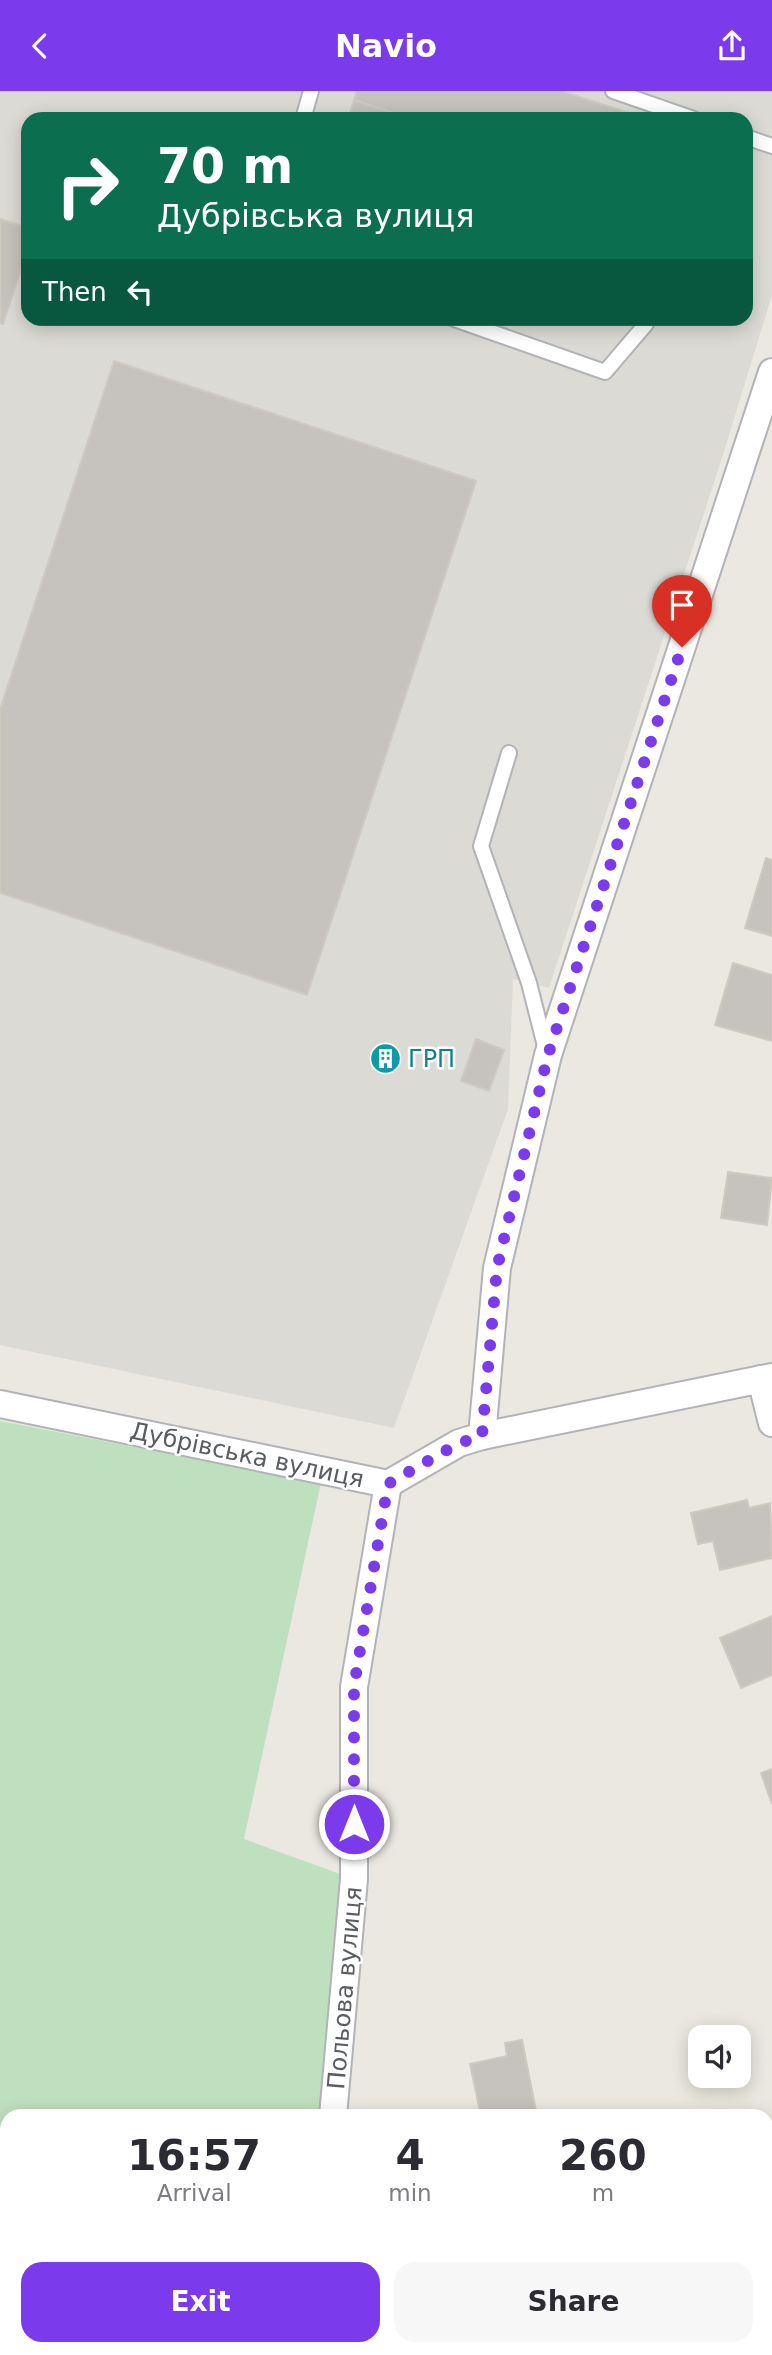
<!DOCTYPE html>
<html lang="en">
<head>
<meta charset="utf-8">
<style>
  body { margin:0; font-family:"DejaVu Sans",sans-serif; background:#f7f7f7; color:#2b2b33; height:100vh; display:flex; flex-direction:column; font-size:26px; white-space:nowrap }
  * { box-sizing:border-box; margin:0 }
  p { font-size:23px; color:#7c7c81 }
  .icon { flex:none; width:38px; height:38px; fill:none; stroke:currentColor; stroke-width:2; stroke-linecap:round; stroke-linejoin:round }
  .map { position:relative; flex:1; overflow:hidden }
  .panel { position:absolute; left:0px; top:2018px; width:774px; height:247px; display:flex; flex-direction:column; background:#fff; border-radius:21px 21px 0 0; box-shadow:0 4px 18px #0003 }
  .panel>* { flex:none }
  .top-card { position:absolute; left:21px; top:21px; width:732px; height:214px; border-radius:21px; box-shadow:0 4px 18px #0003; background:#0b6e4f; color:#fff; overflow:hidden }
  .buttons { position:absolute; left:688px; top:1934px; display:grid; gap:14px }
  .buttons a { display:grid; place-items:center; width:63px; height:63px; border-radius:14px; background:#fff; box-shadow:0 4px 18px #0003; font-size:35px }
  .pin { position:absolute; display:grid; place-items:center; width:60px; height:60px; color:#fff; margin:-72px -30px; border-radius:50% 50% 50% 0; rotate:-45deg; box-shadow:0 0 7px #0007 }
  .pin .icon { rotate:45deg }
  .me { position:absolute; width:77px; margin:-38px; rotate:0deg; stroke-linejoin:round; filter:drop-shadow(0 0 5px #0008) }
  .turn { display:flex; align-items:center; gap:24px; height:147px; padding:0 21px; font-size:32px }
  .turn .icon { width:91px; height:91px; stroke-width:2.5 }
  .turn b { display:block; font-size:49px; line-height:60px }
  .then { display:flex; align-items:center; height:66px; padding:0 21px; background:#0003; gap:14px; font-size:26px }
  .eta { display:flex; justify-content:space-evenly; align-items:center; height:119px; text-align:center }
  .eta b { font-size:42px; font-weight:700; line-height:49px }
  .action { display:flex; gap:14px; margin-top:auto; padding:14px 21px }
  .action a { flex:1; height:80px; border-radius:21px; background:#7c3aed; color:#fff; font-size:28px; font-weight:700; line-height:80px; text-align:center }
  .action a+a { background:#f7f7f7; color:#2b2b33 }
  header { display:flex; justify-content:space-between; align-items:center; height:91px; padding:0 21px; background:#7c3aed; color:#fff; font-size:32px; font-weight:700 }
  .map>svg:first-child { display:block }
  .industrial { fill:#dcdad5; fill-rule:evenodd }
  .green { fill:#bfe0bf }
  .building { fill:#c6c3be; stroke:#cecac0; stroke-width:2 }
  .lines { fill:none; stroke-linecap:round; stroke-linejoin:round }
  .lane-casing { stroke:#b1b3b7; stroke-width:18 }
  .street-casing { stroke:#b1b3b7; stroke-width:30 }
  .path { stroke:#9ac0a5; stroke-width:4.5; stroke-dasharray:7 3.5; stroke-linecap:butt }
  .lane { stroke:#fff; stroke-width:14 }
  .street { stroke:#fff; stroke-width:26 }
  .route { stroke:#7c3aed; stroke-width:12; stroke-dasharray:0 21.6 }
  .labels { text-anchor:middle; stroke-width:5; stroke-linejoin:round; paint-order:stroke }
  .culture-label { font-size:24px; fill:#0d838f; stroke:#fff; text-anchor:start }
  .street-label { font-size:24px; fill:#595c60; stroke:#fff }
</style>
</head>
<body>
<header><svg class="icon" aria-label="back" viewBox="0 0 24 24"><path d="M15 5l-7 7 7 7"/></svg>Navio<svg class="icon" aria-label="share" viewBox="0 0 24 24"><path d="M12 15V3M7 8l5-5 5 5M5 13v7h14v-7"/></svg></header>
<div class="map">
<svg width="772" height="2264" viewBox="0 0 772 2264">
  <rect width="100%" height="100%" fill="#eae8e0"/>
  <path class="industrial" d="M0,0H772V204L721,370L549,897L513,888L508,1018L394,1337L0,1254ZM28,28H746V228H28Z"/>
  <polygon class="green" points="0,1330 321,1392 244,1748 354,1788 333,2025 7,2025 7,2258 309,2258 309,2264 0,2264"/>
  <g class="building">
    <polygon points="357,0 561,0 648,28 412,28 354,9"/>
    <polygon points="354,9 412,28 348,28"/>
    <polygon points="0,128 28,137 28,157 3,233 0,232"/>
    <polygon points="114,270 476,390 307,904 0,802 0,619"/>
    <polygon points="766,767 772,769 772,845 745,837"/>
    <polygon points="733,872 772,884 772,950 715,934"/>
    <polygon points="476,948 504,959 489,1000 461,990"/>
    <polygon points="376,958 398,966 394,978 371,970"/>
    <polygon points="728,1081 772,1087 767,1134 721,1127"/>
    <polygon points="747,1409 749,1417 770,1412 772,1467 720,1479 713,1450 698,1453 691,1422"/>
    <polygon points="772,1525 772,1584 741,1597 720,1547"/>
    <polygon points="772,1678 772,1713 761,1682"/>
    <polygon points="522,1949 537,2025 481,2025 470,1973 507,1965 505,1952"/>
  </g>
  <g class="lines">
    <defs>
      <g id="lane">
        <polyline points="613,0 694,28"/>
        <polyline points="303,28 311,0"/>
        <polyline points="746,46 772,55"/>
        <polyline points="454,228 605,281 646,233 648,228"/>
        <polyline points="509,662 481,755 529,892 546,959"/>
      </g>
      <g id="street">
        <polyline points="761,1288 772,1332"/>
        <polyline points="0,1313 388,1393 459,1352 482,1345 772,1286"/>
        <polyline points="482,1345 497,1177 548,964 772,281"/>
        <polyline points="333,2025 354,1788 354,1596 388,1393"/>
        <polyline points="309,2264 309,2258"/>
      </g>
    </defs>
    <use href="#lane" class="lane-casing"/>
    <use href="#street" class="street-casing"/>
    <g class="path">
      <polyline points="0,2113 7,2118"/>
      <polyline points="198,2258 206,2264"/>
    </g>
    <use href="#lane" class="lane"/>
    <use href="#street" class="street"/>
  </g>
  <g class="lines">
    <polyline class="route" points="354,1733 354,1595 388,1393 459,1352 482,1345 497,1177 548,964 682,556"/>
  </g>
  <defs>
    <symbol id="building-disc" viewBox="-11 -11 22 22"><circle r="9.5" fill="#0f9aa8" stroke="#fff"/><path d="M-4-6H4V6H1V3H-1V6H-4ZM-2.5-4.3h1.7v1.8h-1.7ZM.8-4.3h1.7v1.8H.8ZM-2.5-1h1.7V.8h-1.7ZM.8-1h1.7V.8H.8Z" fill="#fff"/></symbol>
  </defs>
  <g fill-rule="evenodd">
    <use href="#building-disc" x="368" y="950" width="35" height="35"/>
  </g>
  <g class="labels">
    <g class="culture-label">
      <text x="408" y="976">ГРП</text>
    </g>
    <g class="street-label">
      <text transform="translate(247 1364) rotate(12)" y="8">Дубрівська вулиця</text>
      <text transform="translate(345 1897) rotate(-85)" y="8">Польова вулиця</text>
    </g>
  </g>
</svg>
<div class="buttons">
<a><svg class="icon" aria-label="sound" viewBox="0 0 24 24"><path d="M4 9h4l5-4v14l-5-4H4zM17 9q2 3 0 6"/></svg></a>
</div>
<div class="pin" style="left:682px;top:556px;background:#d93025"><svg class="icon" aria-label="arrive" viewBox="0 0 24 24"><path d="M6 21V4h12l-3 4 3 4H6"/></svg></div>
<svg class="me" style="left:354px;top:1733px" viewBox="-20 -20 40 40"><circle r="17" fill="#7c3aed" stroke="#fff" stroke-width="3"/><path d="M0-11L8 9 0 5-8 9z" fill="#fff"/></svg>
<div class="top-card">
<div class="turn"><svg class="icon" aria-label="right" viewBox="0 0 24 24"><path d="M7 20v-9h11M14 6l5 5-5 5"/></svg><div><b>70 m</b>Дубрівська вулиця</div></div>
<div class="then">Then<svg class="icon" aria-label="left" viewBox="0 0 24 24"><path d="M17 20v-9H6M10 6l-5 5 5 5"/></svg></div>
</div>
<section class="panel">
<div class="eta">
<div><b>16:57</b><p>Arrival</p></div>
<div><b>4</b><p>min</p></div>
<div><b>260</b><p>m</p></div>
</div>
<div class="action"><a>Exit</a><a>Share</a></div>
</section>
</div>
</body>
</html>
